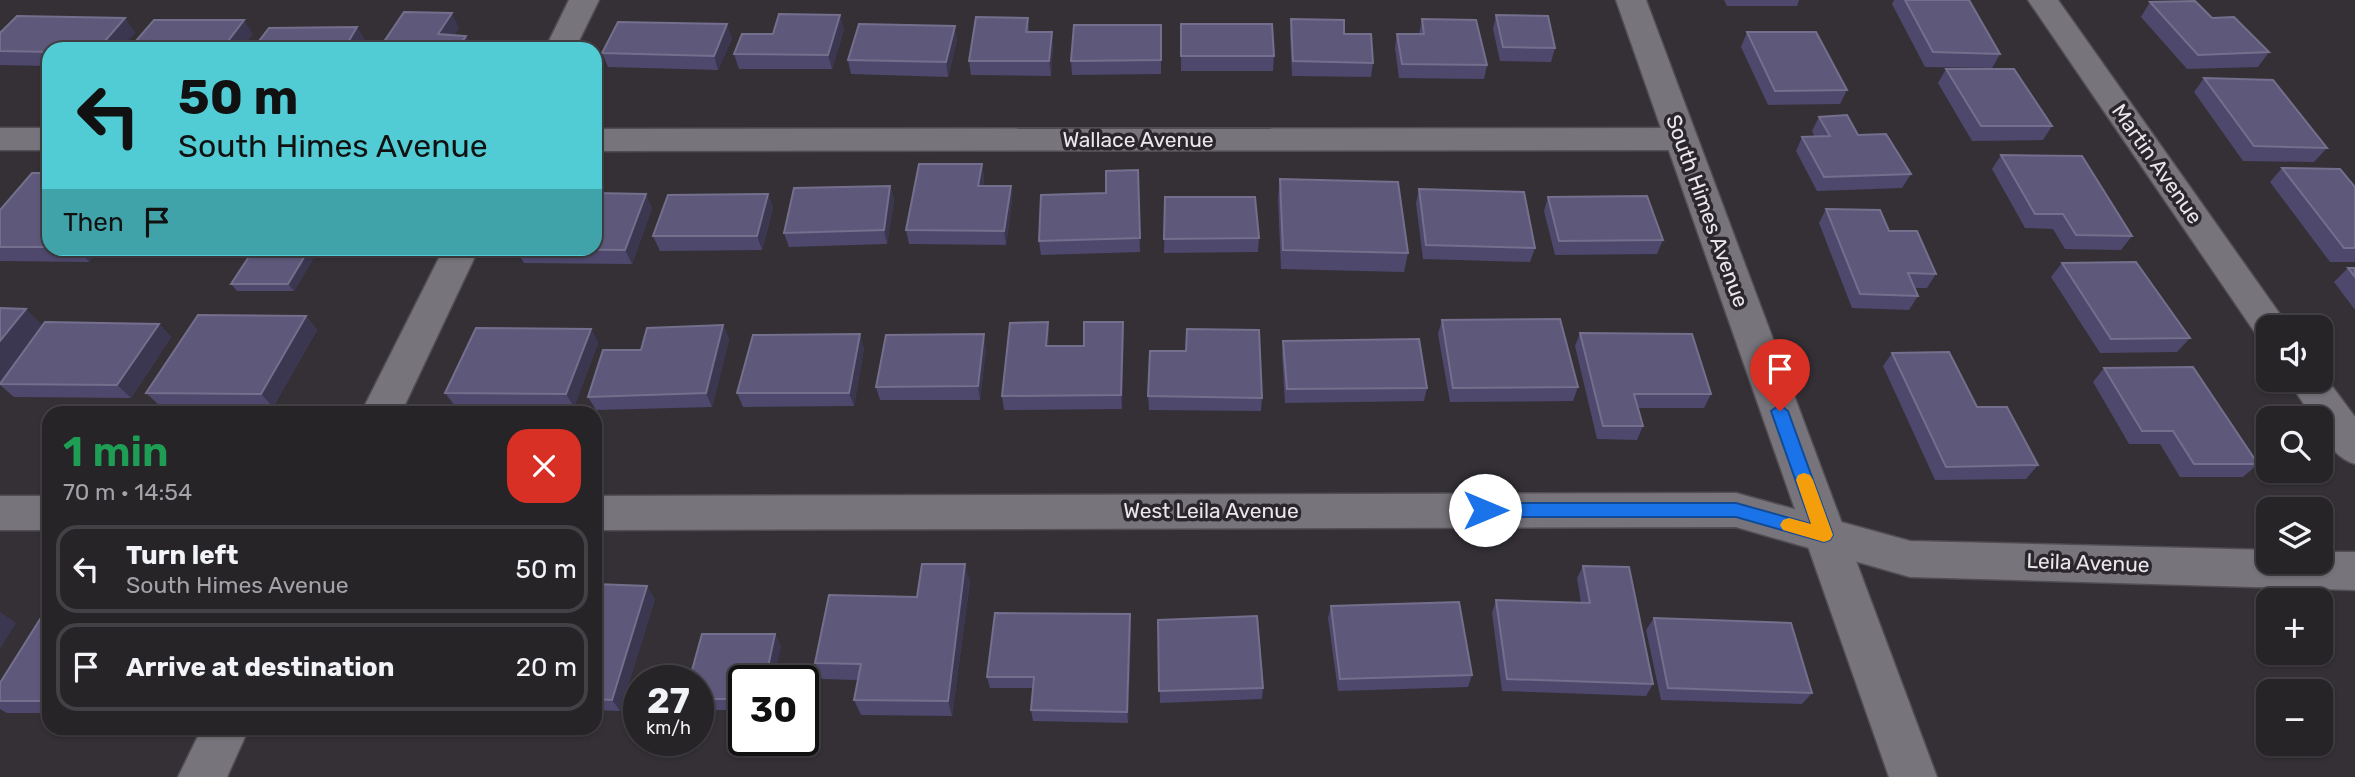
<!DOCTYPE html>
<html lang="en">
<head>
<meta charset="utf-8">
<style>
  body { margin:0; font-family:Rubik,sans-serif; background:#333034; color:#f1f3f6; height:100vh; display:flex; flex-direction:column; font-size:26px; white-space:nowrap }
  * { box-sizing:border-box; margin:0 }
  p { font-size:23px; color:#a4a4a8 }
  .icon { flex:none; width:38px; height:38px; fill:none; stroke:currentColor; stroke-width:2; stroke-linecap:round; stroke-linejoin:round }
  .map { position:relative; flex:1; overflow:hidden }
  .details { position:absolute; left:42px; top:406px; width:560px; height:329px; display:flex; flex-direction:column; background:#272428; border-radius:21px; box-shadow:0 2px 5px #0004,0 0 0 2px #434145 }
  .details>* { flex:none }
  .guide { position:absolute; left:42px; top:42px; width:560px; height:214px; border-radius:21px; box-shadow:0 2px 5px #0004,0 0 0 2px #434145; background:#51ccd4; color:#111; overflow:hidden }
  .tools { position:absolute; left:2256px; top:315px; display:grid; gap:14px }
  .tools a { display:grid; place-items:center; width:77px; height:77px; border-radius:14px; background:#272428; box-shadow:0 2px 5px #0004,0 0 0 2px #434145; font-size:35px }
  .speed { position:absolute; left:623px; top:665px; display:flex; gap:14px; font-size:35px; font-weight:700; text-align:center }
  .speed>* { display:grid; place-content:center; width:91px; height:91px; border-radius:50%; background:#272428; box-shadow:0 2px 5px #0004,0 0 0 2px #434145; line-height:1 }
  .speed small { font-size:18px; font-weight:400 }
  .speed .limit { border:4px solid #111; border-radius:10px; background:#fff; color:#111 }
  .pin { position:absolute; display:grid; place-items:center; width:60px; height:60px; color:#fff; margin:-72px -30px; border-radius:50% 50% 50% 0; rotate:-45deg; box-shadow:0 0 7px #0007 }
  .pin .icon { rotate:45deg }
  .me { position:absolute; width:77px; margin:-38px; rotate:90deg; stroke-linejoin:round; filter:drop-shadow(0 0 5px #0008) }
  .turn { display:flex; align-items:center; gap:24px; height:147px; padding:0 21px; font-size:32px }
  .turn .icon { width:91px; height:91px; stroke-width:2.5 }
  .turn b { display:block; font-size:49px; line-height:60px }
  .then { display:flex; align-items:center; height:66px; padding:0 21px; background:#0003; gap:14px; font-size:26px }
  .round { display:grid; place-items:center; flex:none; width:74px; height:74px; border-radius:21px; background:#333034 }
  .headline { display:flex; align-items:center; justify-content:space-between; height:119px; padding:0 21px }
  h1 { font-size:42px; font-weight:600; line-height:52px; color:#1e9e55 }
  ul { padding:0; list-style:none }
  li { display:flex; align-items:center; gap:21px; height:88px; margin:0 14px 10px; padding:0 7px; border:4px solid #434145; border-radius:21px }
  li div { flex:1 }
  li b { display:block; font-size:26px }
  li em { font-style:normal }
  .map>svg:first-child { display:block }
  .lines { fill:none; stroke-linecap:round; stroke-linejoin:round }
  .street-casing { stroke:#514e53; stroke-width:3 }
  .secondary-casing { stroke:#514e53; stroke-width:3 }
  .street { fill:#78747b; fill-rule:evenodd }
  .secondary { fill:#78747b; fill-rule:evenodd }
  .wall { fill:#4e486d }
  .shaded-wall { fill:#3c3751 }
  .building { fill:#5e597a; stroke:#746f8c; stroke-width:2 }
  .route { fill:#1a73e8; stroke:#114b97; stroke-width:2 }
  .slow { fill:#f59e0b }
  .labels { text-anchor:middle; stroke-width:7; stroke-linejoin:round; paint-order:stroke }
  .street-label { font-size:21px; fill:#e9e7eb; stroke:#2a262c }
</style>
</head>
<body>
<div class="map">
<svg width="2355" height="777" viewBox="0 0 2355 777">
  <rect width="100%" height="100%" fill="#343036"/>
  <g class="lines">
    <defs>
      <g id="street">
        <polygon points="569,0 599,0 575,49 545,49"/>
        <polygon points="2028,0 2058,0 2289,327 2268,327 2268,340 2258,337"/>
        <rect x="0" y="128" width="49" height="22"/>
        <polygon points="1682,128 1693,131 1698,139 1693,147 1682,150 595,151 595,129"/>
        <polygon points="444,248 479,248 401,413 361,413"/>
        <path d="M2320,370L2355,417V464C2336,458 2320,438 2320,418H2313L2288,380H2320Z"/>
        <polygon points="1736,493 1910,541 2268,550 2268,562 2320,562 2320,552 2355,552 2355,590 1910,577 1736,527 595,530 595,496"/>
        <rect x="0" y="496" width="49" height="34"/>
        <polygon points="202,728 249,728 227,777 178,777"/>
      </g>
      <polygon id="secondary" points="1616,0 1646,0 1937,777 1889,777"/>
    </defs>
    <use href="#street" class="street-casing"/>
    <use href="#secondary" class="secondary-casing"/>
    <use href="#street" class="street"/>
    <use href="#secondary" class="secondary"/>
  </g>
  <g class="wall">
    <polygon points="1724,0 1799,0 1797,6 1727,6"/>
    <polygon points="1894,0 1969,0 2000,54 1992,68 1925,67 1892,4"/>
    <polygon points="2150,2 2212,18 2269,52 2258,67 2187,69 2141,17"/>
    <polygon points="1496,15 1555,48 1551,62 1500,61 1493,29"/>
    <polygon points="125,18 135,33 49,49 49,66 0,65 0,30 2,32"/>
    <polygon points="1028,18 1029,32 1053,46 1051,76 971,75 969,61"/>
    <polygon points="1291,19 1344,34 1373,63 1371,77 1292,76 1290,33"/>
    <polygon points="1422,19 1487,65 1484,79 1399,78 1395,48 1397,34 1419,34"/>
    <polygon points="1181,24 1274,56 1273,71 1181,71"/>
    <polygon points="1161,25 1161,74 1072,75 1071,61"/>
    <polygon points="844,29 832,69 739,69 734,54"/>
    <polygon points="1747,32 1847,90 1840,104 1768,105 1741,47"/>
    <polygon points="732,38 718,70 608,67 602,53"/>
    <polygon points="957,40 948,77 851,74 848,60"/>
    <polygon points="1946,69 2052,126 2043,140 1972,141 1938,83"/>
    <polygon points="2204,78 2327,148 2314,162 2243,161 2194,92"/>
    <polygon points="1819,117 1911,174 1902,188 1817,191 1796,151 1802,137 1815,137 1812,131"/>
    <polygon points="2001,155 2132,236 2121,250 2065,249 2053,229 2025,228 1992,169"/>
    <polygon points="982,164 984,178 983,186 1011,186 1012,200 1006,245 909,244 906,230"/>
    <polygon points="2282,168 2355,187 2355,262 2330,262 2270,182"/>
    <polygon points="1138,170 1140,252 1041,255 1039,241"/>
    <polygon points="49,173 49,248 99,248 89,262 0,261 0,210"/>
    <polygon points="1280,179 1408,253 1404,272 1281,269 1278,198"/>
    <polygon points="890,186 894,200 887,244 789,247 784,233"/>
    <polygon points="1419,189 1535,248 1530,262 1423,259 1416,203"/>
    <polygon points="768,194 773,208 762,250 660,251 653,236"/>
    <polygon points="1165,197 1259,238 1258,252 1164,253"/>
    <polygon points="1548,197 1663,240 1657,254 1555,255 1544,211"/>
    <polygon points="652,208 632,264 524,263 516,249"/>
    <polygon points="1826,209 1889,231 1936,274 1927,288 1914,288 1918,296 1909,310 1852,308 1819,223"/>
    <polygon points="125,248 253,248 248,256 133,257"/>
    <polygon points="266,248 385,248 382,253 312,254 314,257 294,291 237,291 231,284"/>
    <polygon points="2062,263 2190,338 2177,352 2100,353 2051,277"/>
    <polygon points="2348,268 2355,268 2355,310 2334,282"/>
    <polygon points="0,308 43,326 159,324 171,337 131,398 14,397 0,385"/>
    <polygon points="306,316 317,330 273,407 160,406 146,393"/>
    <polygon points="1442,320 1578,387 1573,401 1450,402 1438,334"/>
    <polygon points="1048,322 1049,336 1048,346 1084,346 1123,322 1122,409 1004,410 1002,396"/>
    <polygon points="723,325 729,339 712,407 596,410 588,397 641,350"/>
    <polygon points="591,329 598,343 574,407 455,406 445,393"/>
    <polygon points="1580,333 1711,394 1704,408 1637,408 1643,426 1637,440 1597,439 1575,346"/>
    <polygon points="1283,341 1427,388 1424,401 1285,403 1282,354"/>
    <polygon points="864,348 854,406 743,407 737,393"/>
    <polygon points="986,348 980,400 880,400 876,387"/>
    <polygon points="1186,351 1262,398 1261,411 1149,410 1148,396"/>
    <polygon points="1892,353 1977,407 2038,465 2026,479 1935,480 1883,366"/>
    <polygon points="2104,368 2258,464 2243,477 2180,477 2160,444 2129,444 2093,382"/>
    <polygon points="1583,566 1653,684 1646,696 1502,691 1492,613 1496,600 1581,603 1577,578"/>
    <polygon points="970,581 952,716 861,715 854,700 858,680 822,679 815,663 917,597"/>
    <polygon points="595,584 655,599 620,711 595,710"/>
    <polygon points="49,605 49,713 7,713 0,709 0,683"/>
    <polygon points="1331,606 1472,675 1468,687 1338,691 1328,618"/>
    <polygon points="1654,618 1812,693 1802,704 1661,700 1646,630"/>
    <polygon points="1158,620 1263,688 1262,699 1160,703"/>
    <polygon points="1131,627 1128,723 1033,721 1031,710 1033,688 990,688 987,677"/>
    <polygon points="781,646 744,681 744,710 698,710 698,681"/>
  </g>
  <g class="shaded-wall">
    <polygon points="452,13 459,28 446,49 438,34"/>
    <polygon points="840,15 844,29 832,69 828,55"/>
    <polygon points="125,18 135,33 121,49 98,49"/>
    <polygon points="244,20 253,34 242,49 222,49"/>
    <polygon points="727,24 732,38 718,70 714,56"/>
    <polygon points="955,26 957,40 948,77 946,62"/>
    <polygon points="357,27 366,41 361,49 344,49"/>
    <polygon points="1052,32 1053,46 1051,76 1049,61"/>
    <polygon points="466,36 473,49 457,49"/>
    <polygon points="982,164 984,178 981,200 978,186"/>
    <polygon points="890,186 894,200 887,244 884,230"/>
    <polygon points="1011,186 1012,200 1006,245 1004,231"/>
    <polygon points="646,194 652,208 632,264 625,250"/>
    <polygon points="768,194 773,208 762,250 757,236"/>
    <polygon points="77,248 99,248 89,262"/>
    <polygon points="242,248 253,248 248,256"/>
    <polygon points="309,249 314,257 294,291 288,284"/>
    <polygon points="26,309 45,328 0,383 0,341"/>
    <polygon points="306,316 317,330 273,407 261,394"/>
    <polygon points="1048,322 1049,336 1047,360 1046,346"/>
    <polygon points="1123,322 1124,336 1122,409 1121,395"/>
    <polygon points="159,324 171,337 131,398 117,385"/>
    <polygon points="723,325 729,339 712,407 706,393"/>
    <polygon points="591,329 598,343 574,407 566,394"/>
    <polygon points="860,334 864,348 854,406 849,393"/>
    <polygon points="984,334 986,348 980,400 978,386"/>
    <polygon points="965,564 970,581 952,716 948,701"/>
    <polygon points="647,586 655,599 620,711 612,700"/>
    <polygon points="0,612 16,623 0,649"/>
    <polygon points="1130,614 1131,627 1128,723 1127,712"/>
    <polygon points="775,634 781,646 774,681 765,681"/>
  </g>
  <g class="building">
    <polygon points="1905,0 1969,0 2000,54 1933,52"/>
    <polygon points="2195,1 2212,18 2234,17 2269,52 2198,55 2150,2"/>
    <polygon points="404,12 452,13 438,34 466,36 457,49 379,49"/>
    <polygon points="779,14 840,15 828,55 734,54 742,34 773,34"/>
    <polygon points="1496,15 1548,16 1555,48 1503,47"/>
    <polygon points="17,16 125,18 98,49 49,49 49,52 0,51 0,33"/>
    <polygon points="976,17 1028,18 1026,32 1052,32 1049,61 969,61"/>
    <polygon points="1291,19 1344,20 1344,34 1371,34 1373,63 1293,61"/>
    <polygon points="1422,19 1476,20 1487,65 1402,64 1397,34 1424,34"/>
    <polygon points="154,20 244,20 222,49 129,49"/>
    <polygon points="618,22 727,24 714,56 602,53"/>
    <polygon points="859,24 955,26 946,62 848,60"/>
    <polygon points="1181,24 1272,24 1274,56 1181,56"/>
    <polygon points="1074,25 1161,25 1161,60 1071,61"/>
    <polygon points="357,27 344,49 253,49 269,28"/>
    <polygon points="1747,32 1816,32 1847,90 1775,91"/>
    <polygon points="1946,69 2014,69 2052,126 1981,126"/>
    <polygon points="2204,78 2273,80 2327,148 2254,146"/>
    <polygon points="1847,115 1858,135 1886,134 1911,174 1824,177 1802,137 1830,136 1819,117"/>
    <polygon points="2001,155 2082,156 2132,236 2076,235 2063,214 2035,214"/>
    <polygon points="919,164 982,164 978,186 1011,186 1004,231 906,230"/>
    <polygon points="2282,168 2340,169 2355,187 2355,248 2344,248"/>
    <polygon points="1138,170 1140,238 1039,241 1041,195 1106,193 1106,171"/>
    <polygon points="32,173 49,173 49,193 46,197 49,197 49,247 0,247 0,210"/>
    <polygon points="1280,179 1398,182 1408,253 1283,250"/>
    <polygon points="890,186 884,230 784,233 794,188"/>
    <polygon points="1419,189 1524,192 1535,248 1426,245"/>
    <polygon points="595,193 646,194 625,250 516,249 595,248"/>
    <polygon points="768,194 757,236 653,236 668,195"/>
    <polygon points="1647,196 1663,240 1559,241 1548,197"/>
    <polygon points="1165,197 1255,197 1259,238 1164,239"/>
    <polygon points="1826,209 1880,210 1889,231 1917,231 1936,274 1908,273 1918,296 1860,294"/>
    <polygon points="254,249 309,249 288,284 231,284"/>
    <polygon points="2136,262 2190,338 2111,339 2062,263"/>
    <polygon points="2348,268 2355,268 2355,277"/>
    <polygon points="0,308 26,309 0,341"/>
    <polygon points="198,315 306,316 261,394 146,393"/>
    <polygon points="1560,319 1578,387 1453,388 1442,320"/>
    <polygon points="45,322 159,324 117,385 0,384"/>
    <polygon points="1048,322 1046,346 1084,346 1084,322 1123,322 1121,395 1002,396 1010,323"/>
    <polygon points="723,325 706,393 588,397 603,350 641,350 647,328"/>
    <polygon points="476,328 591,329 566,394 445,393"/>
    <polygon points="1187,329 1259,330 1262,398 1148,396 1150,351 1186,351"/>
    <polygon points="1580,333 1692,334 1711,394 1634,394 1643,426 1603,426"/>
    <polygon points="860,334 849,393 737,393 753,335"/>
    <polygon points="984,334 978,386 876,387 886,335"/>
    <polygon points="1419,339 1427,388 1287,389 1283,341"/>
    <polygon points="1949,352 1977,407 2007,407 2038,465 1946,467 1892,353"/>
    <polygon points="2193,367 2258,464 2194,464 2173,431 2142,431 2104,368"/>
    <polygon points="922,564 965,564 948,701 854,700 861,664 815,663 829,595 917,597"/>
    <polygon points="1583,566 1629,567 1653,684 1507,679 1496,600 1590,603"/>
    <polygon points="595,584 647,586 612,700 595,699"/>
    <polygon points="1459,602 1472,675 1340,679 1331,606"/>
    <polygon points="49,605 49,701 0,701 0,683"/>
    <polygon points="995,613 1130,614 1127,712 1031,710 1034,677 987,677"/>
    <polygon points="1257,616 1263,688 1159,691 1158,620"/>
    <polygon points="1654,618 1791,623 1812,693 1668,688"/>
    <polygon points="702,634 775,634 765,681 744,681 744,699 698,699 698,681 689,681"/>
  </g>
  <polygon class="route" points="1780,405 1788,411 1833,535 1830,540 1824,542 1736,517 1485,517 1479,515 1477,510 1479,505 1485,503 1736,503 1811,524 1771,411"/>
  <polygon class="slow" points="1804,473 1810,475 1813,480 1833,535 1830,540 1824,542 1783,530 1780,525 1783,520 1789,518 1811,524 1796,480 1798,475"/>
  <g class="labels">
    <g class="street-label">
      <text x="1138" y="147">Wallace Avenue</text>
      <text transform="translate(2157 164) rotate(55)" y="7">Martin Avenue</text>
      <text transform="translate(1707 211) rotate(70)" y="7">South Himes Avenue</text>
      <text x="1211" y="518">West Leila Avenue</text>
      <text transform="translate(2088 563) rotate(2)" y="7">Leila Avenue</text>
    </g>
  </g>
</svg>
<div class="tools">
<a><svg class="icon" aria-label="sound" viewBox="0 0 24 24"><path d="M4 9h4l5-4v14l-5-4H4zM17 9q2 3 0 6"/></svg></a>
<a><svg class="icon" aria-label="search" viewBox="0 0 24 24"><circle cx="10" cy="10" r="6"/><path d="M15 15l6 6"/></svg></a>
<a><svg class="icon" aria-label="layers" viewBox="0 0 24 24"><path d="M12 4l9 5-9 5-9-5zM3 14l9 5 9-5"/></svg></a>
<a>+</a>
<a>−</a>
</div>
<div class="speed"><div>27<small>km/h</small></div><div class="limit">30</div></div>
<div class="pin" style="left:1780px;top:411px;background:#d93025"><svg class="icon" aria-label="arrive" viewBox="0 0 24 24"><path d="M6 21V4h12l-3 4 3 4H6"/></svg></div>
<svg class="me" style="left:1485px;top:510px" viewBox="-20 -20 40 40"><circle r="19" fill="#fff"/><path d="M0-13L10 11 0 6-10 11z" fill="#1a73e8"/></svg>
<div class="guide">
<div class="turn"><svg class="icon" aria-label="left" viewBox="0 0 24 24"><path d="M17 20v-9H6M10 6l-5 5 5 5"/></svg><div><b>50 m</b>South Himes Avenue</div></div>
<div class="then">Then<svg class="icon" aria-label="arrive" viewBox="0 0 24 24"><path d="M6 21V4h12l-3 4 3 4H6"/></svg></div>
</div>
<section class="details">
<div class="headline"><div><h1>1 min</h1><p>70 m · 14:54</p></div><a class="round" style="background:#d93025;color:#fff"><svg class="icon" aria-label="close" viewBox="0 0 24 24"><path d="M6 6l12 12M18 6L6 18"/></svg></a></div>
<ul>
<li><svg class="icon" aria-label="left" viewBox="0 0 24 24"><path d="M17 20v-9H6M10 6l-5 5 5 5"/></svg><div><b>Turn left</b><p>South Himes Avenue</p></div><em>50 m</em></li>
<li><svg class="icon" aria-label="arrive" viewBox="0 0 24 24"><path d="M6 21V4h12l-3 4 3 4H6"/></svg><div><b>Arrive at destination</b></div><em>20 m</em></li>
</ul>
</section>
</div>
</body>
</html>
